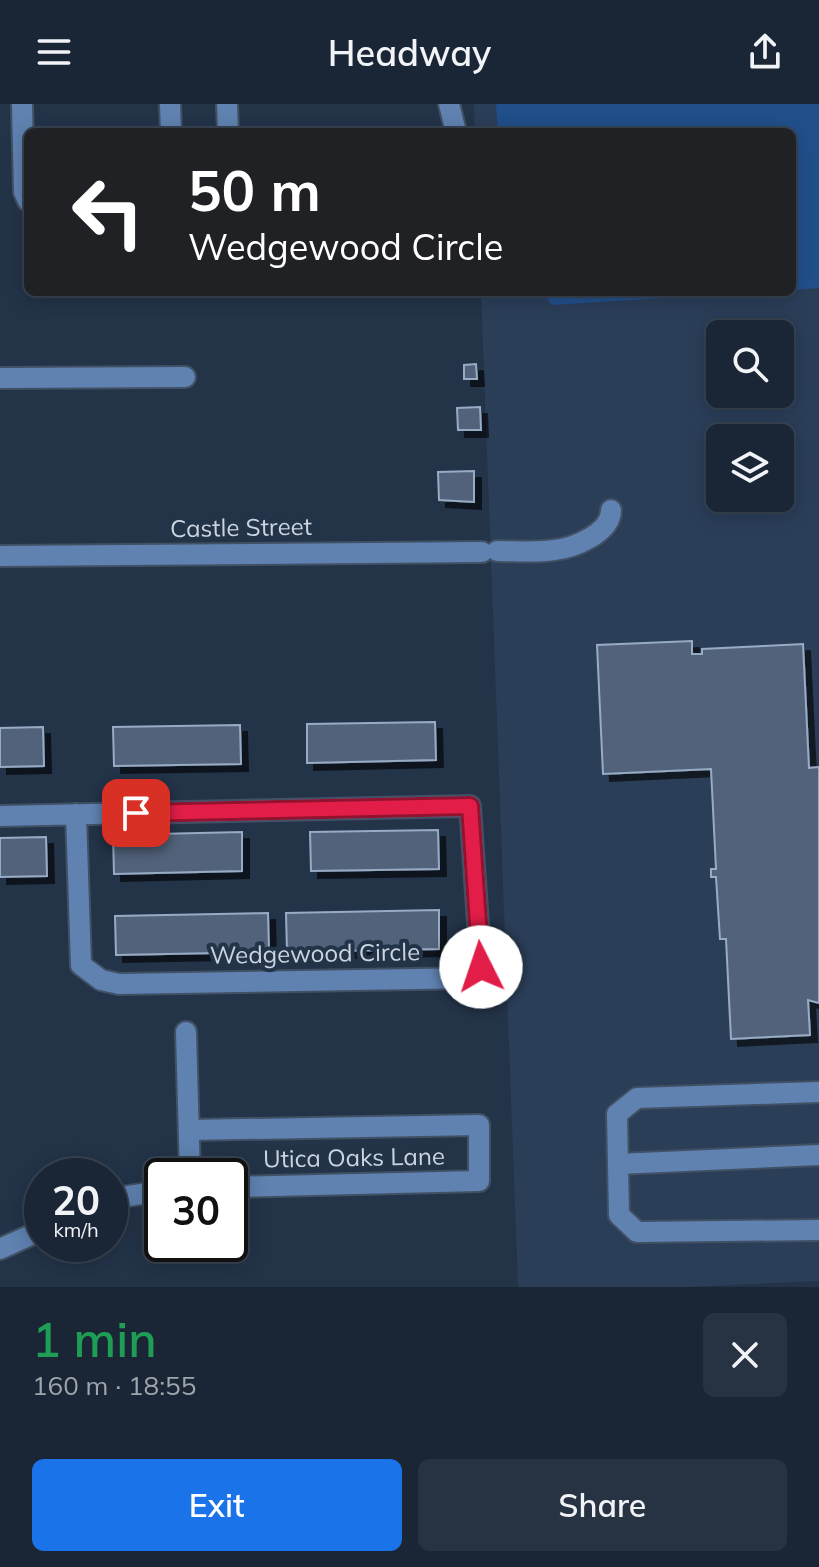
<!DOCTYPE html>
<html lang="en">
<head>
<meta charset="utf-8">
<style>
  body { margin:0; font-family:Mulish,sans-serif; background:#273242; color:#f1f3f6; height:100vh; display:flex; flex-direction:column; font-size:30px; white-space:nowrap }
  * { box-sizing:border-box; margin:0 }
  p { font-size:26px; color:#9fa5ad }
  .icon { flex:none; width:44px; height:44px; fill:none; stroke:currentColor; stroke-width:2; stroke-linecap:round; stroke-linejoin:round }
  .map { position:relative; height:1183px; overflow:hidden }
  .side { display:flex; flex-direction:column; background:#1a2636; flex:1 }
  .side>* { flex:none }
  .guide { position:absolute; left:24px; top:24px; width:772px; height:168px; border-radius:12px; box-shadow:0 4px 20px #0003,0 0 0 2px #384351; background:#202124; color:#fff; overflow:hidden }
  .buttons { position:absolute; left:706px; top:216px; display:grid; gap:16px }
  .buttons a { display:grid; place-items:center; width:88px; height:88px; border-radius:12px; background:#1a2636; box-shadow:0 4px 20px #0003,0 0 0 2px #384351; font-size:40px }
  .speed { position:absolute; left:24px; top:1054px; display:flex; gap:16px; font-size:40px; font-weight:700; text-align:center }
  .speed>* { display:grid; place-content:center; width:104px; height:104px; border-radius:50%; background:#1a2636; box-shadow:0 4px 20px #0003,0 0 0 2px #384351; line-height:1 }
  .speed small { font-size:20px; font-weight:400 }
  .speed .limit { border:4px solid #111; border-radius:12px; background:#fff; color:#111 }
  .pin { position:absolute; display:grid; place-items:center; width:68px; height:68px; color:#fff; margin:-34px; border-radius:16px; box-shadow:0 4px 12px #0006 }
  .me { position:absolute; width:88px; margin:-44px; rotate:356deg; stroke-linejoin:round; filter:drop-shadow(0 0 6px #0008) }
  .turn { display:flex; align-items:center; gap:28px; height:168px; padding:0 32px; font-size:36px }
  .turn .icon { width:104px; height:104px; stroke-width:2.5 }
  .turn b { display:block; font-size:56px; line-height:68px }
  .round { display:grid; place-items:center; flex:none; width:84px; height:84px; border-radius:12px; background:#273242 }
  .headline { display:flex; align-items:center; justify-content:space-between; height:136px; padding:0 32px }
  h1 { font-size:48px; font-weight:600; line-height:60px; color:#1e9e55 }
  .primary-button { display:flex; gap:16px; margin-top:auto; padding:16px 32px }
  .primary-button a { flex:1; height:92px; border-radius:12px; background:#1a73e8; color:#fff; font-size:32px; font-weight:600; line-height:92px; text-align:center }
  .primary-button a+a { background:#273242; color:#f1f3f6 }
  header { display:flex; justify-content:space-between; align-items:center; height:104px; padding:0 32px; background:#1a2636; font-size:36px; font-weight:600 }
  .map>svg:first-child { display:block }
  .built { fill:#2b3e58; fill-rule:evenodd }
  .green { fill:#214f8a }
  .building { fill:#51627a; stroke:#98abc5; stroke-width:2; filter:url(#shadow) }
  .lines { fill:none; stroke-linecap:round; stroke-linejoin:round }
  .minor-casing { stroke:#415064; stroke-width:24 }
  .minor { stroke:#5f82b0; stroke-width:20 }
  .route-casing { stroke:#92132f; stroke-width:20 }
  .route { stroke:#e11d48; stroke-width:14 }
  .labels { text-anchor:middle; stroke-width:8; stroke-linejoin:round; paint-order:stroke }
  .street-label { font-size:24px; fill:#cbd5e2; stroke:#233348 }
</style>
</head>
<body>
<header><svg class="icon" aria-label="menu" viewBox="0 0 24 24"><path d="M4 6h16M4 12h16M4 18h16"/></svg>Headway<svg class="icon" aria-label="share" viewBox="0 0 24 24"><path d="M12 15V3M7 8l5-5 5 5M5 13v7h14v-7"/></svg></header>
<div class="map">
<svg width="819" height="1183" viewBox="0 0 819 1183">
  <defs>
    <filter id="shadow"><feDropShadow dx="7" dy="7" stdDeviation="0" flood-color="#0009"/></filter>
  </defs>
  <rect width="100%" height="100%" fill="#233348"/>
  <path class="built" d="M474,0H819V1177L687,1183H518L481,188H792V28H475ZM720,230H780V290H720ZM720,334H780V394H720Z"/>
  <g class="green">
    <polygon points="496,0 819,0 819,184 792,186 792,28 498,28"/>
    <polygon points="542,188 757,188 552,201"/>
  </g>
  <g class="building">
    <polygon points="476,260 477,275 464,275 464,261"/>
    <polygon points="480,303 481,326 458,326 457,304"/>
    <polygon points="474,367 474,398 439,396 438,368"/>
    <polygon points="692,537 692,550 702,550 702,545 803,540 809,664 819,663 819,899 808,896 810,931 731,935 726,835 720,835 716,773 711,773 711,765 716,765 711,665 603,670 597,541"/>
    <polygon points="435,618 436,656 307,659 307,620"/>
    <polygon points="240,621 241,660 114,662 113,623"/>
    <polygon points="43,623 44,662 0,663 0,624"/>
    <polygon points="438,726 439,765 311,767 310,728"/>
    <polygon points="242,728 242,767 114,770 113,731"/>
    <polygon points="46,733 47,772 0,773 0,734"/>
    <polygon points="439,806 439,845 287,848 286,809"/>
    <polygon points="268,809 269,848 116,851 115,812"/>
  </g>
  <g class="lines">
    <defs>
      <g id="minor">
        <polyline points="22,0 24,88 28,97"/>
        <polyline points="170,0 171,28"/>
        <polyline points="227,0 228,28"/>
        <polyline points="449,0 456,28"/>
        <polyline points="0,274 185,273"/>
        <path d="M497,447C515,447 535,449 554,446C574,444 611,429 611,406"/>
        <polyline points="0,452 482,448"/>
        <polyline points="0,712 470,702 481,863 475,874 119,880 101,876 81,861 76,710"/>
        <polyline points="186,928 190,1072"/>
        <polyline points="819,988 637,994 617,1010 619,1111 637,1128 819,1126"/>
        <polyline points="189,1026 479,1021 479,1077 230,1083"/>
        <polyline points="618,1060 819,1051"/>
        <polyline points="110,1099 128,1092 162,1087"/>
        <polyline points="0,1145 42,1126"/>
      </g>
    </defs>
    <use href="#minor" class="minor-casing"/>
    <use href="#minor" class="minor"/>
  </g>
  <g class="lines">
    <defs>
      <polyline id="route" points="136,709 470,702 481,863"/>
    </defs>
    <use href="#route" class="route-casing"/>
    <use href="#route" class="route"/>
  </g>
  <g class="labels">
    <g class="street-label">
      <text transform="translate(241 424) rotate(-1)" y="8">Castle Street</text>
      <text transform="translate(315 850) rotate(-1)" y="8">Wedgewood Circle</text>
      <text transform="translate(354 1054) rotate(-1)" y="8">Utica Oaks Lane</text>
    </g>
  </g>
</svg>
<div class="buttons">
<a><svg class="icon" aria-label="search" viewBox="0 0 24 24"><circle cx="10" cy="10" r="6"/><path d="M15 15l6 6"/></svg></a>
<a><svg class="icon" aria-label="layers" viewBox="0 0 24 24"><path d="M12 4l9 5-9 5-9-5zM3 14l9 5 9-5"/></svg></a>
</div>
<div class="speed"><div>20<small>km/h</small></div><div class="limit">30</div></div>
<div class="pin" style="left:136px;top:709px;background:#d93025"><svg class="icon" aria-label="arrive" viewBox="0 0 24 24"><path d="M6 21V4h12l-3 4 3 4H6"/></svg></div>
<svg class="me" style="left:481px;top:863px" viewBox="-20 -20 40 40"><circle r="19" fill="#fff"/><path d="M0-13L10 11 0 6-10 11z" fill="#e11d48"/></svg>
<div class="guide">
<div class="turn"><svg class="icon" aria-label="left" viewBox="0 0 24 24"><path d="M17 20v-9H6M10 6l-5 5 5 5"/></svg><div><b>50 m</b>Wedgewood Circle</div></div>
</div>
</div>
<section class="side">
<div class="headline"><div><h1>1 min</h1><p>160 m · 18:55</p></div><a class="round"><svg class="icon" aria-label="close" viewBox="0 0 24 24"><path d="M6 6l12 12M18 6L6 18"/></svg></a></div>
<div class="primary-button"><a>Exit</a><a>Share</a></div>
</section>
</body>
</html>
